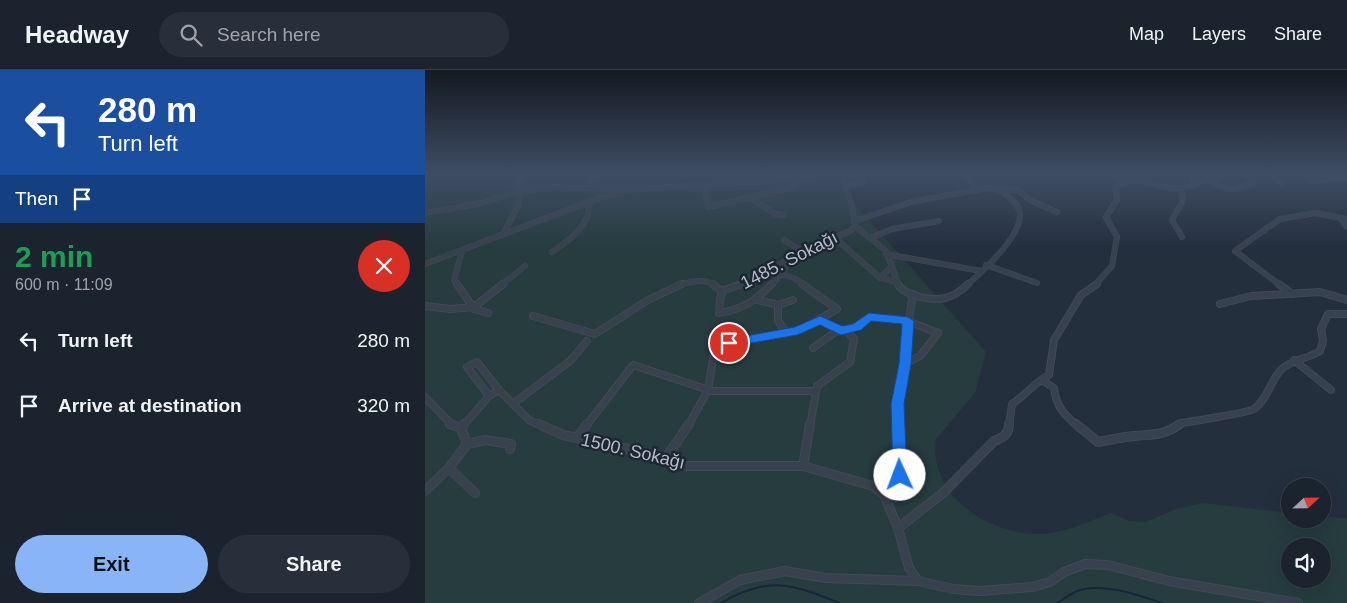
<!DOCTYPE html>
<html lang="en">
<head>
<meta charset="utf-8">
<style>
  body { margin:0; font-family:Arial,sans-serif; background:#282f3a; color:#f1f3f6; height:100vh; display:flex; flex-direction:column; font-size:19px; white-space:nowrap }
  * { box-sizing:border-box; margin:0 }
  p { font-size:16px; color:#a0a4aa }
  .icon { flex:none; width:28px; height:28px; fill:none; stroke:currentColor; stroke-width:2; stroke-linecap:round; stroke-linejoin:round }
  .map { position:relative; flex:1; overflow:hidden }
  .side { display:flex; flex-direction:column; background:#1b232e; width:425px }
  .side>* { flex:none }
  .hud { background:#1a4fa0; color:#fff; overflow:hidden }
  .needle { width:32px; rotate:68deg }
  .buttons { position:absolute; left:856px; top:408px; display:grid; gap:10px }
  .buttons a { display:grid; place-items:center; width:50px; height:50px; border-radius:50%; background:#1b232e; box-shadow:0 5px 20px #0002,0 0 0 1px #39404a; font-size:25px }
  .pin { position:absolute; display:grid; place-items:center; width:42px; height:42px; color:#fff; margin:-21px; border:2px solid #fff; border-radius:50%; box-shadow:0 1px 5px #0007 }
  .me { position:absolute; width:55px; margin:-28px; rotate:358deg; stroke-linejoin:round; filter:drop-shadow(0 0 4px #0008) }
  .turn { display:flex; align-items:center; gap:18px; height:105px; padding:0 15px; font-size:22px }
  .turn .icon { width:65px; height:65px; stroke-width:2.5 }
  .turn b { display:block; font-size:35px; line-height:42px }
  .then { display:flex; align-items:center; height:48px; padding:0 15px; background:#0003; gap:10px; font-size:19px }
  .round { display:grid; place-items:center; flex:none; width:52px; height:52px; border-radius:26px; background:#282f3a }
  .overview { display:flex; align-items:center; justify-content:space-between; height:85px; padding:0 15px }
  h1 { font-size:30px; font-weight:700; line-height:38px; color:#1e9e55 }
  .button { display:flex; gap:10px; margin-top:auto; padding:10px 15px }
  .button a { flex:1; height:58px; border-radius:30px; background:#8ab4f8; color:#111; font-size:20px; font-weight:700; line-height:58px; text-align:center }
  .button a+a { background:#282f3a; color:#f1f3f6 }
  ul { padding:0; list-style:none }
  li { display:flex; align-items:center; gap:15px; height:65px; padding:0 15px }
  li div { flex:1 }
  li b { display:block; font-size:19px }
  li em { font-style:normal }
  header { display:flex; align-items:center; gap:30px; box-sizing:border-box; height:70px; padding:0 25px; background:#1b232e; border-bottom:1px solid #39404a }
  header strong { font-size:24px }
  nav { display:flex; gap:28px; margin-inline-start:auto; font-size:18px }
  .search { width:350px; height:45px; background:#282f3a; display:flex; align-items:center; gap:12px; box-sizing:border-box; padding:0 18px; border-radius:28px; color:#a0a4aa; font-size:19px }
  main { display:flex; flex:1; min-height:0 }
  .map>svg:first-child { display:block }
  .green { fill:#263c3f; fill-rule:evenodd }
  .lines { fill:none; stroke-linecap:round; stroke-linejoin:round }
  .stream { stroke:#17263c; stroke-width:2 }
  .minor-far2-casing { stroke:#414a57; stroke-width:6 }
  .minor-far1-casing { stroke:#414a57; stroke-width:8 }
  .minor-casing { stroke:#414a57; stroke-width:10 }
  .minor-far2 { stroke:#38414e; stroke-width:5 }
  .minor-far1 { stroke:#38414e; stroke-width:6 }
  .minor { stroke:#38414e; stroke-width:8 }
  .route { fill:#1a73e8; stroke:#114b97 }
  .labels { text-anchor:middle; stroke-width:5; stroke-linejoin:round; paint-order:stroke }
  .street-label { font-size:18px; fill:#b4bcc9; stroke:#1d2633 }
</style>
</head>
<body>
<header>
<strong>Headway</strong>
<div class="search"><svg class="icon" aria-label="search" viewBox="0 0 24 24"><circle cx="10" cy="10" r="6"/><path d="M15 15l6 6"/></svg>Search here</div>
<nav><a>Map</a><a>Layers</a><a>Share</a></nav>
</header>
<main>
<section class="side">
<div class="hud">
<div class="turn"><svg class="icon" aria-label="left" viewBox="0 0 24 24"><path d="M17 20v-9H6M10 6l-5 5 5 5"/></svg><div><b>280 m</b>Turn left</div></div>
<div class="then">Then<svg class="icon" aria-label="arrive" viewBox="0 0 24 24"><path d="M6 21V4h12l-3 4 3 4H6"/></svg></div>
</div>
<div class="overview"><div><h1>2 min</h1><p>600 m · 11:09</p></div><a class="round" style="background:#d93025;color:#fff"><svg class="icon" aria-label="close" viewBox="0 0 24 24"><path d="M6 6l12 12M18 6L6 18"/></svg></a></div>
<ul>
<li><svg class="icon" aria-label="left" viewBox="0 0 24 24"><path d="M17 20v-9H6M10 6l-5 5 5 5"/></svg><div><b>Turn left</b></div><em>280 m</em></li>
<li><svg class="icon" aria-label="arrive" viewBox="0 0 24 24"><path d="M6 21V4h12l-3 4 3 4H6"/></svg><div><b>Arrive at destination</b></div><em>320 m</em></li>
</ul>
<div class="button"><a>Exit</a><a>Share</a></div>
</section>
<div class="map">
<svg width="922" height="533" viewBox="0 0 922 533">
  <rect width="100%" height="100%" fill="#242f3e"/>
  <path class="green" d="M0,104H225V108L220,115L283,112L308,104H403L561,282L550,323L511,369C503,427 566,466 617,464C640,463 664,451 686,443L704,451L721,452L751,439L778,433L865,443V449H898V447L922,448V533H0ZM865,476H898V509H865Z"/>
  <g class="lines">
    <g class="stream">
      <path d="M296,533C343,506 366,513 414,533"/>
      <path d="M632,533C639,529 645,524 652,521C678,512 713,525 737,533"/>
    </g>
    <defs>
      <g id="minor-far2">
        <polyline points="416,104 427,136 430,155"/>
        <polyline points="539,104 553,120"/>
        <polyline points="845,104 857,114"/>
        <polyline points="887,112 905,108 922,108 920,104"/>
        <polyline points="314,113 316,104"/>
        <polyline points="280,114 283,137 365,118 390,104"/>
        <polyline points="419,115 438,113"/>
        <path d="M768,115L784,109C799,123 811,121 829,112"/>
        <polyline points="164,117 175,104"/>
        <polyline points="756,120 758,130 747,150 757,167"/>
        <polyline points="93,122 94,113 101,104"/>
        <polyline points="324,127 351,144 358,145"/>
        <polyline points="0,143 56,133 96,121 126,117 196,119"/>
        <polyline points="915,148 922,157"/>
        <polyline points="430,151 486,132 561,118 592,120 607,131 632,142"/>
        <polyline points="430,156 460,180 467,196 455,208"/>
        <polyline points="78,164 93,136 96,121"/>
        <polyline points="409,167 454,207 473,213"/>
        <polyline points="445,168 467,159 514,151"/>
        <polyline points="359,170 378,182"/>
        <path d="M127,182C146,169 165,156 165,131"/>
        <polyline points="461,184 556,201"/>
        <polyline points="0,194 174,128 212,119 342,111 368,108 382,104"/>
        <polyline points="561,195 612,213"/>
        <polyline points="467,196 473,215"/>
        <polyline points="356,204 369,208 379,215"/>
        <polyline points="33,215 29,210 37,181"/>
        <polyline points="76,215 100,196"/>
        <path d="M253,215C265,212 278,208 290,215"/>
        <polyline points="314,215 384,179 425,161 430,156"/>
        <polyline points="346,215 358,203 364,190"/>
        <path d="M542,215C558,201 595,167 595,145C595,133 581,125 573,119"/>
        <path d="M670,215L687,196L692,167L681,147L692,130L690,118C712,97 739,128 768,115L769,104"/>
        <polyline points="855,215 810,181 855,149 890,143 922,149"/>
      </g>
      <g id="minor-far1">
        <polyline points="32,214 49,239 63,243"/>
        <polyline points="288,214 296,221 317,214"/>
        <path d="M473,214C479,226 507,231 520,228C529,226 537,220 543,214"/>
        <polyline points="854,214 867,224"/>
        <path d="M298,221L295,229L294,243C317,240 331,230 347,214"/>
        <polyline points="333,230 353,235 353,251 362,263"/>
        <polyline points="795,234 826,226 895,222 922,230"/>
        <polyline points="353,235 368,230"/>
        <polyline points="0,236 25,239 49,237 78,214"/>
        <polyline points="108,246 170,264 223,230 257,214"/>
        <path d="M395,250C418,263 423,264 444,247L480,250L513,263L495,286L480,294"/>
        <polyline points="388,278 413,260"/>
        <polyline points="869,290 906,320"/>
        <path d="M617,310L629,318C631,336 639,345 653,356"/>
        <polyline points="64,326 42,297 52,292 74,320"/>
        <polyline points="0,327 28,356"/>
        <polyline points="89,333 145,291 162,271"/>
        <polyline points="38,356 64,326 74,320 104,350 117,356"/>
        <polyline points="161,356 208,295 287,321 391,321"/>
        <polyline points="263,356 283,320 290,276 376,260 412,239 377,214"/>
        <polyline points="385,356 392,316 425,292 429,269 421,260"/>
        <path d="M474,356C473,334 477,315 480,294C483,270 483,247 488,224"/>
        <path d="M584,356L587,334C602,324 609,313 624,305L629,270L656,225L672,214"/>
        <path d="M753,356L757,353C768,351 823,343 829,339C842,330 845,312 855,301C866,289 881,290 895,281L898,271L896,259L903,244H922"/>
      </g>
      <g id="minor">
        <polyline points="114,354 138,365 236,386 249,393 262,396 378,396 448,416 459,425 473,458"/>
        <path d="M651,354L673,372C685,370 697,367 709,366C728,364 738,366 755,354"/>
        <polyline points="36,358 39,354"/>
        <polyline points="152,368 162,354"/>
        <polyline points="42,374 60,370 86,374 85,379"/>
        <polyline points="240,389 264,354"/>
        <polyline points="378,396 385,354"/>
        <polyline points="24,398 50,423"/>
        <polyline points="0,421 24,398 42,374 36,358 25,354"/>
        <polyline points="456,421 471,410 476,402 474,354"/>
        <path d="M493,511L484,498L473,458L518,423L569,371C577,368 584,365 584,354"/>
        <polyline points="274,533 315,510 360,501 400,508 493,511 528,519 555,521 607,517 625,512 639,502 660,494 683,495 744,511 873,533"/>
      </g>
    </defs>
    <use href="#minor-far2" class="minor-far2-casing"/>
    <use href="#minor-far1" class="minor-far1-casing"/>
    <use href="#minor" class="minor-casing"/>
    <use href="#minor-far2" class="minor-far2"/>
    <use href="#minor-far1" class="minor-far1"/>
    <use href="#minor" class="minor"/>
  </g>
  <linearGradient id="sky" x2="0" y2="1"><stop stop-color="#141a22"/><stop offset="0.58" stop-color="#3f4d63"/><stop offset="1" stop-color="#3f4d63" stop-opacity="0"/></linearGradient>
  <rect width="922" height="179" fill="url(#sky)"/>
  <polygon class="route" points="444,243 483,247 489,251 486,294 479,334 482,405 480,410 475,412 470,410 468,405 466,334 474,294 477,254 446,251 436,260 416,265 395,255 372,265 304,277 298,273 304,269 370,257 395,246 417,256 428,254"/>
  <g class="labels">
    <g class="street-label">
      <text transform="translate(364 190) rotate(-27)" y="6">1485. Sokağı</text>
      <text transform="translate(208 381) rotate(13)" y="6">1500. Sokağı</text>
    </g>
  </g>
</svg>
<div class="buttons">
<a><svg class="needle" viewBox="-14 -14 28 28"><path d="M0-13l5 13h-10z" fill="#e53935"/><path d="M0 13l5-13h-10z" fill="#a0a4aa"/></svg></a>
<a><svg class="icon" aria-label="sound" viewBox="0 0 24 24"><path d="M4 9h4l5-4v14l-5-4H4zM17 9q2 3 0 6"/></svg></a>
</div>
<div class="pin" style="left:304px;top:273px;background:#d93025"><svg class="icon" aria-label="arrive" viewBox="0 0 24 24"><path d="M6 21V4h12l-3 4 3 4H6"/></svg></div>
<svg class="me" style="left:475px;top:405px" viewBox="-20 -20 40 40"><circle r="19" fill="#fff"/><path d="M0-13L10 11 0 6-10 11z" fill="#1a73e8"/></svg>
</div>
</main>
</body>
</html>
